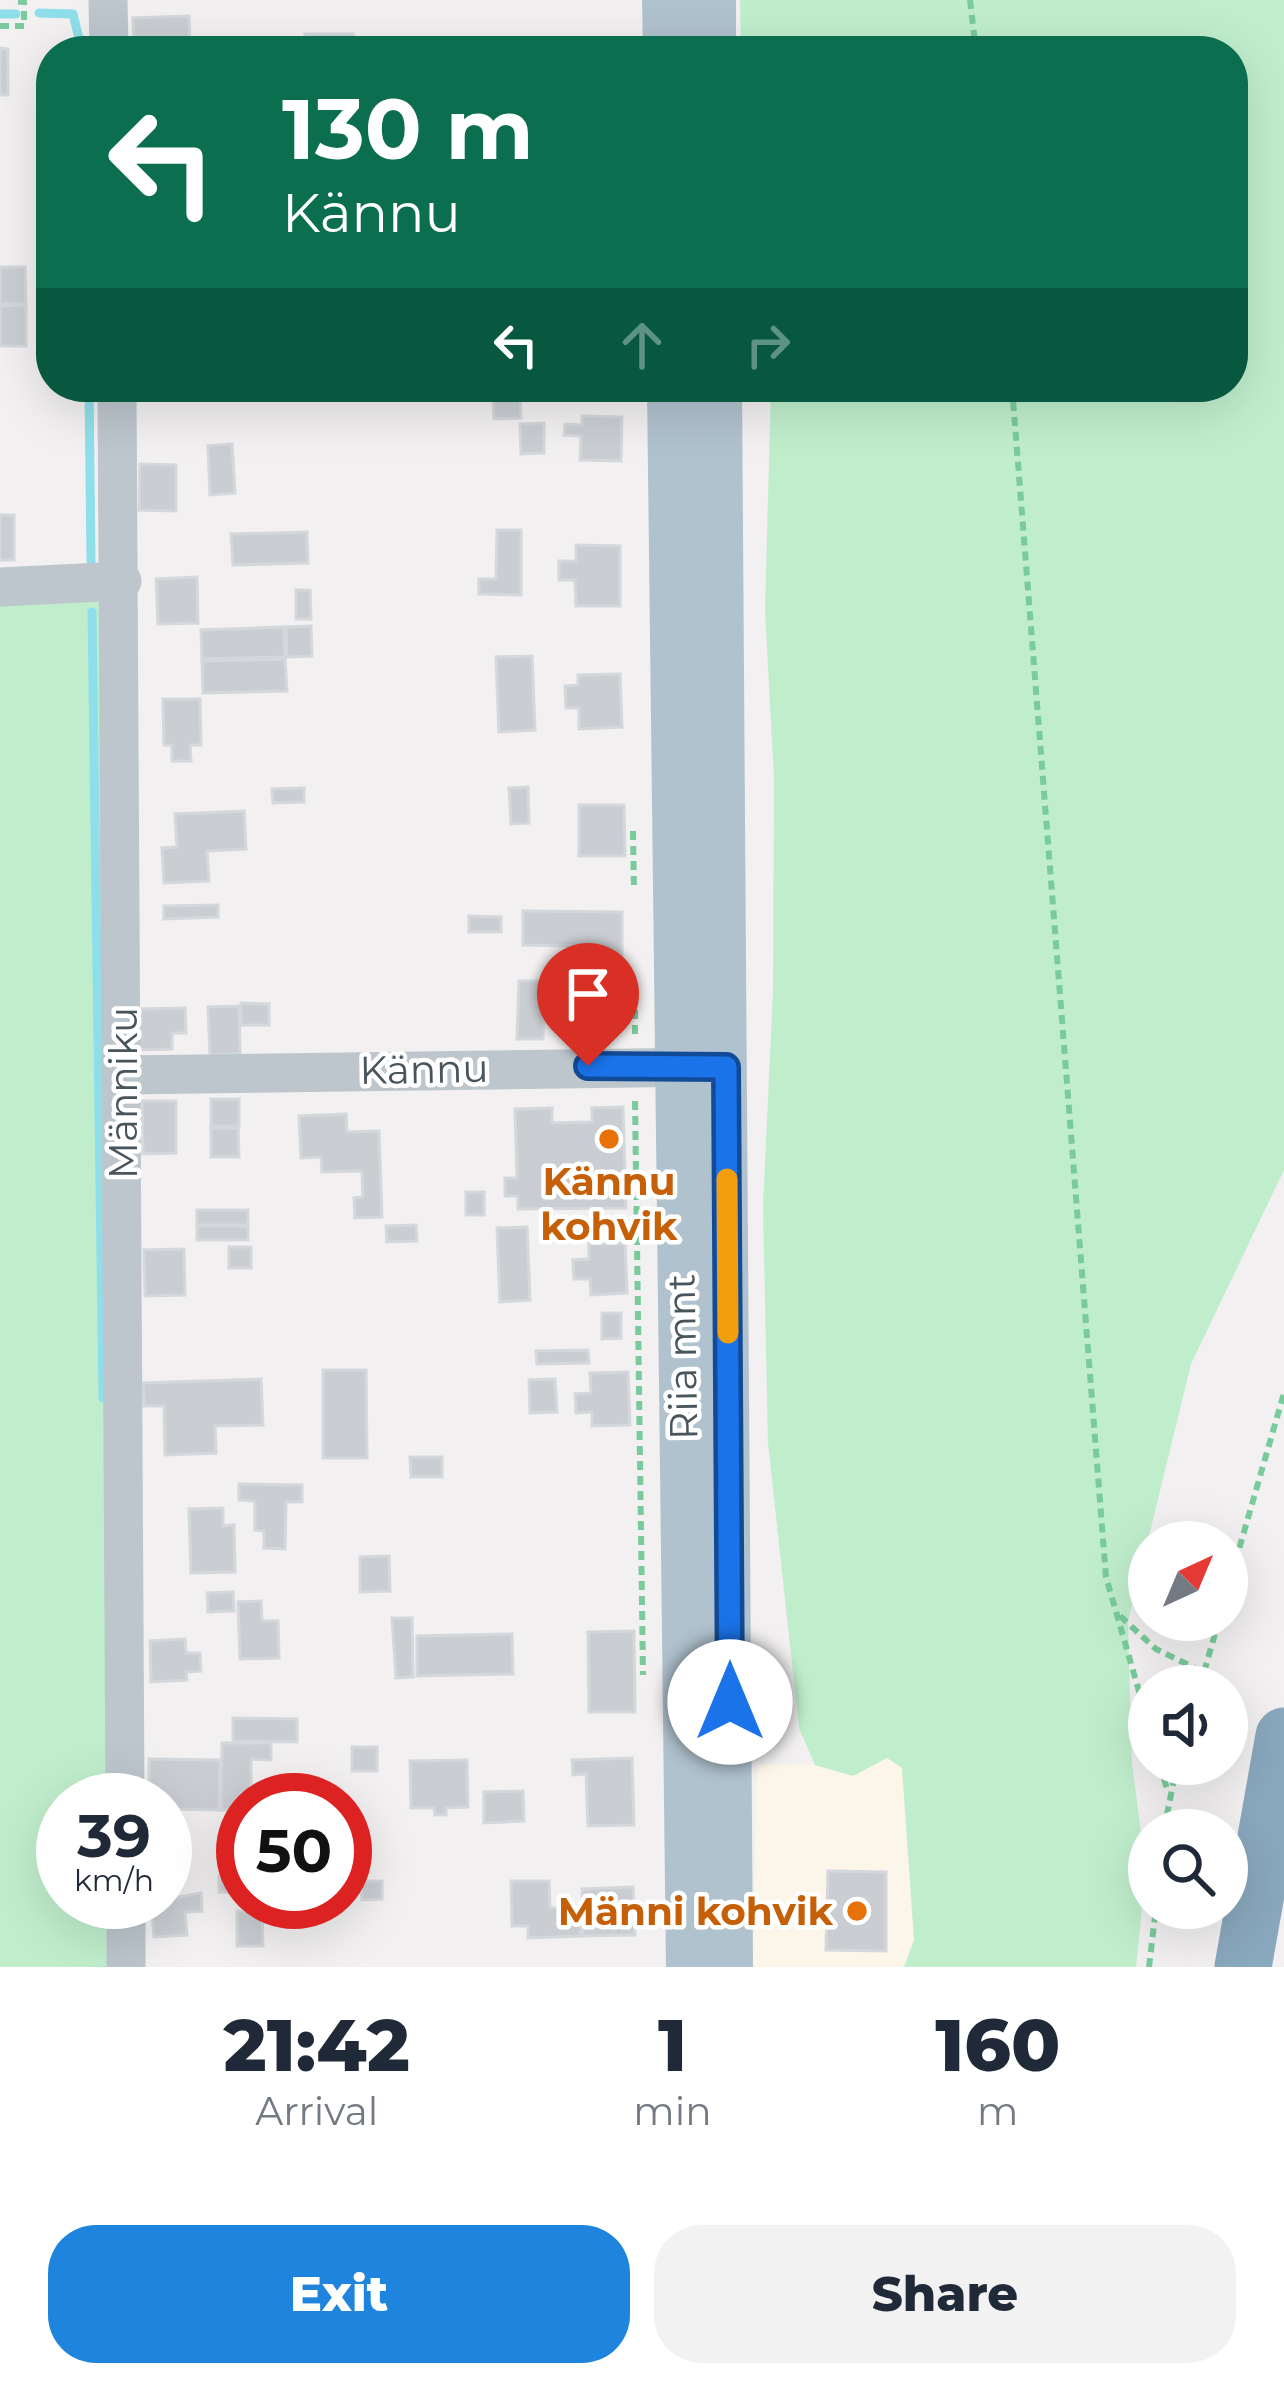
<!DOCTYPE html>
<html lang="en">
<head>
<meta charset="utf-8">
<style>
  body { margin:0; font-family:Montserrat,sans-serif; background:#f2f2f3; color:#1f2937; height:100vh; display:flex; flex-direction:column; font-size:45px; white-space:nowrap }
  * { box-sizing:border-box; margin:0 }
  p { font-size:39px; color:#747a83 }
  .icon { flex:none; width:66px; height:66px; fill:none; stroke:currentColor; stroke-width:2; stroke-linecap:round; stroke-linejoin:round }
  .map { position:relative; height:1967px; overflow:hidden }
  .drawer { display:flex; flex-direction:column; background:#fff; flex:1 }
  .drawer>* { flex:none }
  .banner { position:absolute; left:36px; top:36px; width:1212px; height:366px; border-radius:48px; box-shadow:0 12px 48px #0002; background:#0b6e4f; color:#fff; overflow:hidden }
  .needle { width:78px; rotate:44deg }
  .tools { position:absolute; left:1128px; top:1521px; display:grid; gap:24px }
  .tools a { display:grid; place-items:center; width:120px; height:120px; border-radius:50%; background:#fff; box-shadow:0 12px 48px #0002; font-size:60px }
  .speed { position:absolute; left:36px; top:1773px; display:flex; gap:24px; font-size:60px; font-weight:700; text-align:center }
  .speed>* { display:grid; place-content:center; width:156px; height:156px; border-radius:50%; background:#fff; box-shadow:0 12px 48px #0002; line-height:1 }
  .speed small { font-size:30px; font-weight:400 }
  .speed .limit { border:18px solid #d22; background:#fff; color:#111 }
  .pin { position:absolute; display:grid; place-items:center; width:102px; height:102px; color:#fff; margin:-123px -51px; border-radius:50% 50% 50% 0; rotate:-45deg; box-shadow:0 0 12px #0007 }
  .pin .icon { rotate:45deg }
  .me { position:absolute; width:132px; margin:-66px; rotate:0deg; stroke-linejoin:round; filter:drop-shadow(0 0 9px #0008) }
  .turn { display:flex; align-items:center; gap:42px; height:252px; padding:0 48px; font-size:54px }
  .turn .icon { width:156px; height:156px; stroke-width:2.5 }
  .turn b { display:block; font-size:84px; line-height:102px }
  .lanes { display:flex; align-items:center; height:114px; padding:0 48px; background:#0003; justify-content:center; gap:60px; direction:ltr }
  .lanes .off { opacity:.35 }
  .eta { display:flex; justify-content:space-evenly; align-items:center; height:204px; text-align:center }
  .eta b { font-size:72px; font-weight:800; line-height:84px }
  .cta { display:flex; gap:24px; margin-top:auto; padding:24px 48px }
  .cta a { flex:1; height:138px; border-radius:48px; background:#1e84de; color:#fff; font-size:48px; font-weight:800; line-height:138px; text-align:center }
  .cta a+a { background:#f2f2f3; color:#1f2937 }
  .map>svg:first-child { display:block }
  .commercial { fill:#fcf5ea }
  .green { fill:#c0eecd }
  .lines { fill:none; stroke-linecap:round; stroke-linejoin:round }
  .stream { stroke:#8edfea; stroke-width:9 }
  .building { fill:#caced2; stroke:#d4d7db; stroke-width:3 }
  .path { stroke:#79cb9b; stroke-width:6; stroke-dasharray:9 6; stroke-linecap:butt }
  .minor { stroke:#bcc6cc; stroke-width:39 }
  .major { stroke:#b0c2ce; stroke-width:48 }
  .highway { stroke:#89a7bd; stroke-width:57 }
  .route-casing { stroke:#114b97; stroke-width:30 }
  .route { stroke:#1a73e8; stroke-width:21 }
  .slow { stroke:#f59e0b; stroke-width:21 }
  .food-dot { fill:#e8710a; stroke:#fff; stroke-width:4.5 }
  .labels { text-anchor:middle; stroke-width:9; stroke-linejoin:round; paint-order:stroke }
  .street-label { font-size:39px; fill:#48555d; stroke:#fff }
  .food-label { font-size:39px; font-weight:bold; fill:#c56008; stroke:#fff }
</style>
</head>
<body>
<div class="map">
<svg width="1284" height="1967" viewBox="0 0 1284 1967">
  <rect width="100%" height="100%" fill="#f2f0f0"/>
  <polygon class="commercial" points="887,1757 902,1768 913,1881 914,1940 904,1967 753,1967 757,1764 815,1765 853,1776"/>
  <g class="green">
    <polygon points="740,0 1284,0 1284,1170 1191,1364 1128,1622 1132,1763 1146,1871 1136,1967 904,1967 914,1940 902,1768 887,1758 853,1776 815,1765 799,1728 768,1443 763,1207 773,991 774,779 765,610 771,387 1233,387 1233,51 741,51"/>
    <polygon points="108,597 119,1800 63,1800 63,1902 118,1902 118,1967 0,1967 0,603"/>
  </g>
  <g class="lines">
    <g class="stream">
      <polyline points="39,13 73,14 82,51"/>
      <polyline points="0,14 16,14"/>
      <polyline points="89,387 91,561"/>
      <polyline points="92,612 103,1398"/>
    </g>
  </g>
  <g class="building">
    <polygon points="189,16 190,51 134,51 133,18"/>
    <polygon points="305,34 353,34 354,51 306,51"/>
    <polygon points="607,39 607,51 538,51 538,41"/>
    <polygon points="0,48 8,49 8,95 0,95"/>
    <polygon points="0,267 25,267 26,304 0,304"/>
    <polygon points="26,305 26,346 0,346 0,306"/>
    <polygon points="520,397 521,418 494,419 493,398"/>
    <polygon points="582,416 622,417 621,461 580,460 581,436 564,435 565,424 582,425"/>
    <polygon points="544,423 544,453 521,454 520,424"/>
    <polygon points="232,444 235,493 210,495 208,446"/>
    <polygon points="140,464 176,465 176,511 139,510"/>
    <rect x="0" y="515" width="14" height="45"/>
    <polygon points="497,530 521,530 521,595 479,594 479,579 496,579"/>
    <polygon points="307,532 308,563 233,565 231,534"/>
    <polygon points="576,545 620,546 620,606 576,606 575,580 559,580 559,561 576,561"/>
    <polygon points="197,577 198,623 158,624 156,579"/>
    <polygon points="296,590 310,590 311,619 296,619"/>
    <polygon points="311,626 312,656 287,657 286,627"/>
    <polygon points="284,627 285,657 202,659 201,630"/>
    <polygon points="532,656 535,730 499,732 496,657"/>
    <polygon points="285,659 287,691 203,693 202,661"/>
    <polygon points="620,674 622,727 579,729 579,708 566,708 565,686 578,685 578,675"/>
    <polygon points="163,699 200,699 201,745 190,745 191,761 172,761 172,745 164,745"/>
    <polygon points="528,787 529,823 511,824 509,788"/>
    <polygon points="304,788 304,802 273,803 272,789"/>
    <polygon points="579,805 624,805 625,856 579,856"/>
    <polygon points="244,811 246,849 207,851 209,881 164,883 162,848 177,847 175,814"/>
    <polygon points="218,905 218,917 164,919 164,906"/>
    <polygon points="523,911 622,912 622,966 570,966 570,946 523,945"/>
    <polygon points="469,916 501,917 501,932 469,932"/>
    <polygon points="519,981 544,981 543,1039 517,1039"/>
    <polygon points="241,1003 269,1004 269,1025 241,1025"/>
    <polygon points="239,1006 240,1054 210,1055 208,1007"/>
    <polygon points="185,1008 186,1033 172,1033 172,1049 137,1050 136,1009"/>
    <rect x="211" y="1099" width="28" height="27"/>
    <polygon points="142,1101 176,1101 176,1153 143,1154"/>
    <polygon points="623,1107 626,1208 518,1209 518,1196 505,1196 505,1178 517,1178 515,1109 552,1108 552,1123 592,1122 592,1108"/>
    <polygon points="346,1114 347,1132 379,1131 382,1217 355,1218 354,1198 363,1197 362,1171 322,1172 321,1157 301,1158 299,1116"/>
    <polygon points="211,1128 238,1128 239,1157 211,1157"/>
    <rect x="466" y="1192" width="18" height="23"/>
    <rect x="197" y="1210" width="51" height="15"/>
    <polygon points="416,1225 417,1241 387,1242 386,1226"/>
    <rect x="197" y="1226" width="51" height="14"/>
    <polygon points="527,1227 530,1300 500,1302 497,1228"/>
    <polygon points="625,1243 627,1293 591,1295 590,1279 574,1279 573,1260 589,1259 589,1244"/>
    <rect x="229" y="1247" width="22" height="21"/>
    <polygon points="184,1249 185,1295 145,1296 144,1250"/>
    <polygon points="602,1313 621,1313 621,1338 602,1339"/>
    <polygon points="588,1350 589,1363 537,1364 536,1351"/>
    <polygon points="323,1370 366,1370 367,1458 323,1458"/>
    <polygon points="628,1372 630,1425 592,1426 592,1412 576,1413 575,1394 591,1393 590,1373"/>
    <polygon points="261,1379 263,1425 215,1426 216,1453 165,1455 164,1406 144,1406 143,1383"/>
    <polygon points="555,1379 557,1412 530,1413 529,1380"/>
    <polygon points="410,1457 442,1457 442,1477 411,1477"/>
    <polygon points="239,1484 302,1485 302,1502 286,1502 285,1549 264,1548 264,1531 255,1530 255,1501 239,1500"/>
    <polygon points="223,1508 223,1526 234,1525 235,1572 191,1573 189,1509"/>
    <polygon points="389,1556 390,1591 360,1592 360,1557"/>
    <polygon points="233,1592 234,1611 208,1612 207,1593"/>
    <polygon points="261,1601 262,1621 278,1621 279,1658 240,1659 238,1602"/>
    <polygon points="392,1618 412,1618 413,1677 396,1678"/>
    <polygon points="634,1631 635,1712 589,1712 588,1632"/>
    <polygon points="512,1634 513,1674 417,1676 417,1636"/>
    <polygon points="185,1639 186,1653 200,1653 201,1671 186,1672 187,1680 151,1682 150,1641"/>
    <polygon points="233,1718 297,1719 297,1742 233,1741"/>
    <polygon points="222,1743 271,1743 271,1760 251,1759 251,1800 243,1800 243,1811 221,1810"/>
    <rect x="352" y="1747" width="25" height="24"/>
    <polygon points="632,1758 634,1825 588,1826 586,1774 573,1775 572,1760"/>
    <polygon points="149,1759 220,1760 219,1810 165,1809 165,1800 149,1800"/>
    <polygon points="467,1760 468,1807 446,1808 446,1815 435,1815 434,1808 411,1808 410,1761"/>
    <polygon points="523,1791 524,1821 484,1823 484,1792"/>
    <polygon points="828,1871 886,1872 886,1951 826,1950"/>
    <polygon points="219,1876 243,1876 243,1893 219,1892"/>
    <polygon points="361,1881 382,1881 382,1899 362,1900"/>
    <polygon points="511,1881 549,1881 550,1908 581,1908 581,1936 528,1938 528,1926 512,1926"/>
    <polygon points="633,1887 635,1935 583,1936 582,1889"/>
    <polygon points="201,1893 202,1911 185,1912 187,1935 154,1937 151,1902"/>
    <polygon points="237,1911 262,1911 263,1946 237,1946"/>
  </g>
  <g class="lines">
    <g class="path">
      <polyline points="970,0 976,51"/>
      <polyline points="0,26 24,26 24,2 12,1"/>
      <polyline points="1012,387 1106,1577 1149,1726"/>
      <polyline points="633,831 634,890"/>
      <polyline points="635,1034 635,1005"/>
      <polyline points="635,1101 643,1675"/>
      <polyline points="1227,1591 1284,1393"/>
      <polyline points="1120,1616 1156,1649 1203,1672"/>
      <polyline points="1200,1686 1219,1620"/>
      <polyline points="1160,1764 1167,1789"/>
      <polyline points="1164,1830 1177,1764"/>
      <polyline points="1149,1967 1156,1908"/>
    </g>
    <g class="minor">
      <polyline points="108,0 109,51"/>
      <polyline points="117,387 125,1800"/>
      <polyline points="0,587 122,581"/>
      <polyline points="122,1075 705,1067"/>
      <polyline points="126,1902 126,1967"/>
    </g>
    <g class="major">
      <polyline points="666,0 667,51"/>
      <polyline points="712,0 712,51"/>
      <polyline points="671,387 690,1967"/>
      <polyline points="718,387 729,1967"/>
    </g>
    <polyline class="highway" points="1243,1967 1284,1736"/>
  </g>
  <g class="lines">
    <defs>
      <polyline id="route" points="588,1066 726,1067 730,1702"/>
    </defs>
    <use href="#route" class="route-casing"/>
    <use href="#route" class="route"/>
    <polyline class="slow" points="727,1179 728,1333"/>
  </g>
  <g class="food-dot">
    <circle cx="609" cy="1139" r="12"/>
    <circle cx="857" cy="1911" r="12"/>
  </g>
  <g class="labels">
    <g class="street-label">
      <text transform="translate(424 1069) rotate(-1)" y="14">Kännu</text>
      <text transform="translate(123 1093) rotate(-90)" y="14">Männiku</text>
      <text transform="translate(682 1357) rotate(-91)" y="14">Riia mnt</text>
    </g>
    <g class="food-label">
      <text x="609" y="1195">Kännu<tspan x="609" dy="45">kohvik</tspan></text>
      <text x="833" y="1925" text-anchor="end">Männi kohvik</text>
    </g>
  </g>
</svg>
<div class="tools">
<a><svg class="needle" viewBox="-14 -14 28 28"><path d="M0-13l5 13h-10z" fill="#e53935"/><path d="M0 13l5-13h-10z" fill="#747a83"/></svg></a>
<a><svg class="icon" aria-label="sound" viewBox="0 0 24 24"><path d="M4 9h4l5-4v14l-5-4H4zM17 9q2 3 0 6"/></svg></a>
<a><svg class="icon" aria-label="search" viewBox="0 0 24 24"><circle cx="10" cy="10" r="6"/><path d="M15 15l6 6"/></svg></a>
</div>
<div class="speed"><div>39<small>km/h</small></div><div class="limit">50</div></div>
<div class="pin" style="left:588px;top:1066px;background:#d93025"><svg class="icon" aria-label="arrive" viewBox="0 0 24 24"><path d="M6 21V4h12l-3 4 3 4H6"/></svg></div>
<svg class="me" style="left:730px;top:1702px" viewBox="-20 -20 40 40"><circle r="19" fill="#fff"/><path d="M0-13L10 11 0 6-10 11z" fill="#1a73e8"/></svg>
<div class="banner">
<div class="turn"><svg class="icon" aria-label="left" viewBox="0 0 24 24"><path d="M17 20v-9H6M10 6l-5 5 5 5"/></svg><div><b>130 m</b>Kännu</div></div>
<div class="lanes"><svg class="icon" aria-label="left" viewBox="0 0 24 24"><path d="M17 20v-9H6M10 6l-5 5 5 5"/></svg><svg class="icon off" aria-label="ahead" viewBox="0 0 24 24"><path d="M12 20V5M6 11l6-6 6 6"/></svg><svg class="icon off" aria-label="right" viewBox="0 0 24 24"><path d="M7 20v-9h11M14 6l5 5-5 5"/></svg></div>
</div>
</div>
<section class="drawer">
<div class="eta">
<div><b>21:42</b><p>Arrival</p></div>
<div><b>1</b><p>min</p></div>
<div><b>160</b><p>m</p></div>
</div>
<div class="cta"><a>Exit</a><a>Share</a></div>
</section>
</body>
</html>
